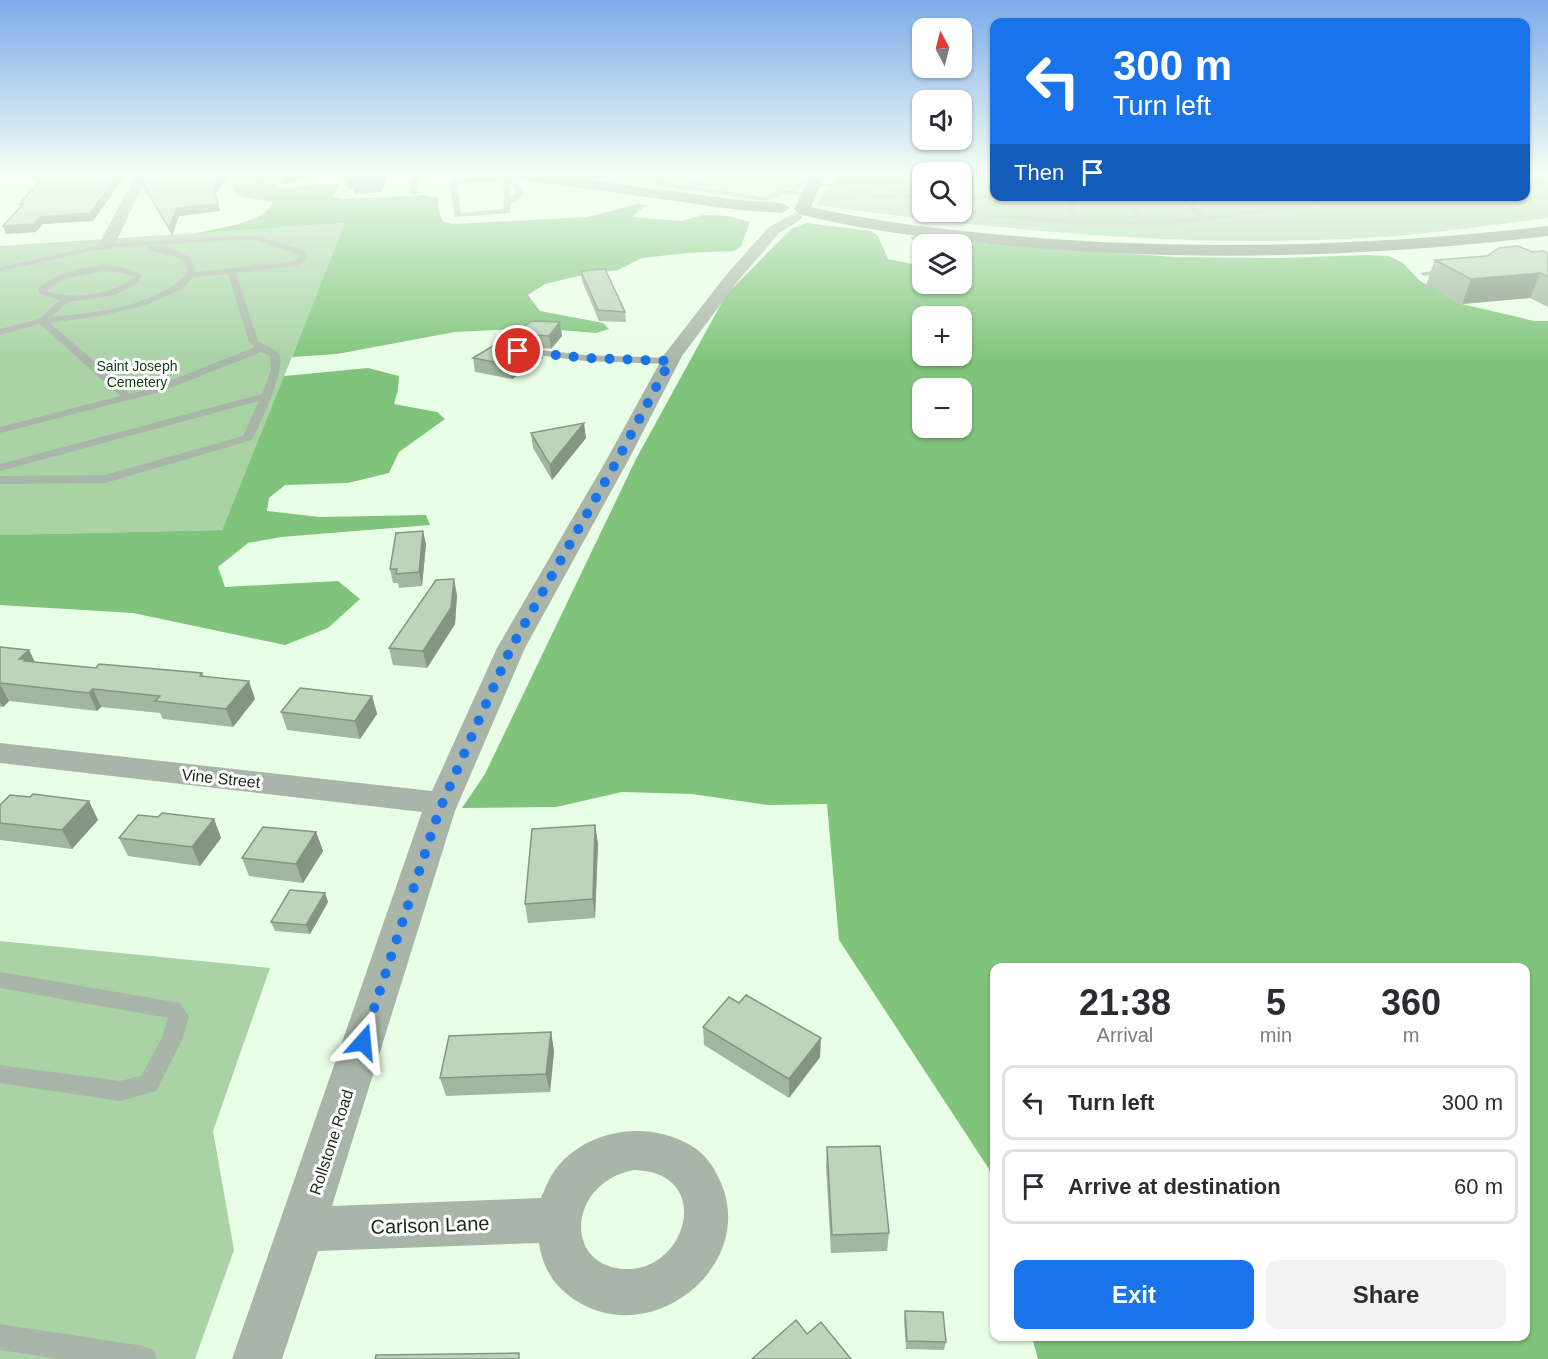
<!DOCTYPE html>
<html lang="en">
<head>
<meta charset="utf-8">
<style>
  body { margin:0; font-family:Arial,sans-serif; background:#f2f2f3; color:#2b2b33; height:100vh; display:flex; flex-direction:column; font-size:22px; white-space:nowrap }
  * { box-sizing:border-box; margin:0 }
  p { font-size:20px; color:#7c7c81 }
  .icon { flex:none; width:33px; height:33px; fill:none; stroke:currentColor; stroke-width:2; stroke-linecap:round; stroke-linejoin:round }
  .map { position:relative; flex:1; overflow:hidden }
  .drawer { position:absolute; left:990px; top:963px; width:540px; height:378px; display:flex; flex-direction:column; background:#fff; border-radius:12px; box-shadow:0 2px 4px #0004 }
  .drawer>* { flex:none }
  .banner { position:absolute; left:990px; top:18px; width:540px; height:183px; border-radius:12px; box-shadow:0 2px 4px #0004; background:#1a73e8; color:#fff; overflow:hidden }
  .needle { width:39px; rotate:353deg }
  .tools { position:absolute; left:912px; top:18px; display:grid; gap:12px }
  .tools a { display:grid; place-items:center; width:60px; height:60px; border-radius:12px; background:#fff; box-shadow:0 2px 4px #0004; font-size:30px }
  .pin { position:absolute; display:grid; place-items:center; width:51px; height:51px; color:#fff; margin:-26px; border:3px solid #fff; border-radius:50%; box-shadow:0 2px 6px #0007 }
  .me { position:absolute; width:66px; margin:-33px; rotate:18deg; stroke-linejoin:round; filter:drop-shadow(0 0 4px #0008) }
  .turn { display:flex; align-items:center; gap:21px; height:126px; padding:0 24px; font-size:27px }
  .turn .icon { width:78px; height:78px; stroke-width:2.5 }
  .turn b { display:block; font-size:42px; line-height:51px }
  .then { display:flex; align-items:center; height:57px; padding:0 24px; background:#0003; gap:12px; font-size:22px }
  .eta { display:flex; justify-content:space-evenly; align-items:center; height:102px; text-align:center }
  .eta b { font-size:36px; font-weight:700; line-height:42px }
  .button { display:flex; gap:12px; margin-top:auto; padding:12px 24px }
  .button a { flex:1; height:69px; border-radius:12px; background:#1a73e8; color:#fff; font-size:24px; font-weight:700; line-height:69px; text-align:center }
  .button a+a { background:#f2f2f3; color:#2b2b33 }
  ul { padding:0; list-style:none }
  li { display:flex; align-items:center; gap:18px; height:75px; margin:0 12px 9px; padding:0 12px; border:3px solid #e1e1e2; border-radius:12px }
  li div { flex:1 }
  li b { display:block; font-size:22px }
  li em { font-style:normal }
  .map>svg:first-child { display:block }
  .built { fill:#d5f5d2 }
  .green { fill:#a9d2a5 }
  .forest { fill:#80c47b; fill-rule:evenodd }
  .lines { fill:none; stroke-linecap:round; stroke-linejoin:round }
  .lane { fill:#aab5a9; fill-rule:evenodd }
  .street { fill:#aab5a9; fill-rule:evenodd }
  .secondary { fill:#859684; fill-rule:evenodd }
  .wall { fill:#a2b79f }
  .shaded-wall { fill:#849582 }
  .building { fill:#bcd5b9; stroke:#849582; stroke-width:1.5 }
  .route { stroke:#1a73e8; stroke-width:10; stroke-dasharray:0 18 }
  .labels { text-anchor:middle; stroke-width:6; stroke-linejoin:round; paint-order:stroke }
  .far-park-label { font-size:14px; fill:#103f0f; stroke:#fff }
  .street-label { font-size:16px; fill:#1e281d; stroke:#fff }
  .near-street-label { font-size:20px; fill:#1e281d; stroke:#fff }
</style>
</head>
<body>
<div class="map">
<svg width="1548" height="1359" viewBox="0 0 1548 1359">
  <rect width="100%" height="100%" fill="#e9fee6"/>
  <polygon class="built" points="540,173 809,173 806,181 786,201 767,203"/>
  <g class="green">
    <polygon points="728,173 809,173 806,181 797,190 790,189 798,183"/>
    <path d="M838,173H922V212H962V173H994V196H1526V173H1548V218C1480,227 1413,236 1345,239C1167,247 991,229 815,205L836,179Z"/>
    <polygon points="346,223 222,530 0,535 0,246"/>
    <polygon points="0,941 270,968 213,1131 234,1250 195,1359 0,1359"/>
  </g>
  <g class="forest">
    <path d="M258,178L282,188L339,183L333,196L341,199L424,195L438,198V209L443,222L453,224L587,217L638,204L646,205L632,217L681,221L704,215L728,216L750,222L741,246L734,251L687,253L642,258L618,270L578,276L545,284L528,295L540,311L603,323L609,329L596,333L535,328L455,332L337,354L292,357L345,223L197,233C221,227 261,225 273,202L242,197L233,190V184Z"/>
    <path d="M807,223L870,231L878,236L888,259L922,266V284H962V244C944,244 922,250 910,237L920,235L966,242L1174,257L1281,258L1367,255L1388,256L1402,262L1420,281L1462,304L1534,321H1548V1359H1038L1032,1337L1526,1336V968H994V1191L989,1169L839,940L827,804L768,805L692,794L622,792L556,807L462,808L485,774L636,459L726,295L791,229ZM922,316H962V356H922ZM922,388H962V428H922Z"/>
    <polygon points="368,368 399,376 398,390 394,404 437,412 445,419 399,452 389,473 348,483 285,485 269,498 267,511 320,517 426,515 430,525 281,537 248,543 218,567 225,587 338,581 360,599 328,628 285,645 133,613 0,605 0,535 222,530 284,376"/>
  </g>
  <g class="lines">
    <g class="lane">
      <polygon points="317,173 324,173 327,176 322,177"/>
      <polygon points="412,173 418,173 418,193 414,195 410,193"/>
      <path d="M452,173H458L456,179L503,177L517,181L524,195L511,204L510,213L455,217L449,181ZM501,182L504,193L503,209L461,213L456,183ZM508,183L512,184L516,194L511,197Z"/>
      <polygon points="567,173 612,173 594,177 579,184 577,181 584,176"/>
      <polygon points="625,173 632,173 614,187 610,187 610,185"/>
      <polygon points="665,173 672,173 660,182 686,186 705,175 702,173 714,173 714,175 694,187 764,197 782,190 812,193 808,195 783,194 765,201 651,184 651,182"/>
      <polygon points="859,173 867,173 842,185 878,194 893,194 894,192 922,179 922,183 900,194 922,194 922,198 878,198 835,187 811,185 834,183"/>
      <rect x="962" y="177" width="32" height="4"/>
      <path d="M962,195L1269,196L1190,201L1206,217L1332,196H1348L1297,208L1173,225H1080L959,214L955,212L962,210L1075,220L1064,200L962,199ZM1130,198L1182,201L1198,217L1147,221ZM1071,200H1124L1139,221H1082Z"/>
      <path d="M236,236H257L305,250L308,255L304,263L295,266L236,273L258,341C264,345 274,348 278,353C289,364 259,427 252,440L105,483L0,484V476L105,475L243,436L259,401L0,471V464L262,394L271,370L270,356L261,352L160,392L0,433V427L120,396L40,324L0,335V329L39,319L60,300L40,294L38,289C58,268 117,257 141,275L139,282L115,295L68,302L51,317C98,312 151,308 187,274V268L182,259L148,250V246C165,245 195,251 195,272L293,262L300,255L256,240H236L106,248L0,271V267L106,244ZM102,271L116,272L133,276L132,279C107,296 76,299 48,292L47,290L64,279ZM228,274L249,342L255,347L152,388L129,394L123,386L50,323L100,316L146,305L182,289L193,277Z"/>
      <polygon points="1449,268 1453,270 1452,272 1424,276 1420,273"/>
      <polygon points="523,348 585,355 670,358 675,361 670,364 585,361 520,353 520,349"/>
      <polygon points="0,972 180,1003 189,1017 182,1040 156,1091 120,1101 0,1083 0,1065 120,1081 141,1076 162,1038 168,1018 0,988"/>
      <polygon points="0,1324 144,1346 153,1350 157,1359 59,1359 0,1350"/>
    </g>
    <g class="street">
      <polygon points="137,173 149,173 114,246 111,249 101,249 98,246"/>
      <path d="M795,213L800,214L802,217L800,220L779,233L738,281L682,356L629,459L525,648L455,811L332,1206L541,1198C545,1189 549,1178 555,1170C586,1129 647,1120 690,1145C706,1154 714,1167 721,1183C756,1264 656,1347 580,1303C557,1290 543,1271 539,1243L318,1251L282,1359H232L422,812L0,763V743L432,791L497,648L607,459L664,355L726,275L769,227ZM634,1170C715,1172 687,1271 626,1269C562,1267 568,1182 634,1170Z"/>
    </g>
    <g class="secondary">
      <polygon points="497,173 534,173 739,200 782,203 790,208 782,213 739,210 504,177"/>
      <path d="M812,173H826L811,207C882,223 954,231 1027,237C1201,251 1374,246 1548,226V236C1373,257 1199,262 1023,247C948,240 873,233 799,214L794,209Z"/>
    </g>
  </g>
  <g class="wall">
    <polygon points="0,173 127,173 93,221 43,224 36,232 6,234 3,226 20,207 19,204 42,178 0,178"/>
    <polygon points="252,173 316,173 317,176 285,184"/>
    <polygon points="142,182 215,194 220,211 179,216 172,235 144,189"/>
    <polygon points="1533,252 1548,253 1548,307 1530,298 1462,304 1426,285 1435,260"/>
    <polygon points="581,271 625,312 626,322 599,321 582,281"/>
    <polygon points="560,322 562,336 551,349 542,348 543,358 512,379 475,372 473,358 516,342 514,333"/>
    <polygon points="531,433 586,438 552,480 533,448"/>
    <polygon points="426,544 422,586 399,588 398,583 393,583 390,569"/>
    <polygon points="457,595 455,624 427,668 393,665 389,648"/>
    <polygon points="0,647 29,650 35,662 96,668 202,673 204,677 255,699 233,727 163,719 160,713 101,707 97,711 9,701 3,707 0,707"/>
    <polygon points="372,696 377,714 360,739 287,730 281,712"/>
    <polygon points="0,805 98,820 72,849 0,840"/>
    <polygon points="158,817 214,819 221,838 200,866 128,856 119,838"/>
    <polygon points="595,825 598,844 595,918 528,923 525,904"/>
    <polygon points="316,832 323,851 303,883 249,876 242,858"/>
    <polygon points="325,893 328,902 310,934 275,931 271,922"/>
    <polygon points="739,1003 820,1057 789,1098 704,1045 703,1027"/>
    <polygon points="551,1032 554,1051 550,1092 446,1096 440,1078"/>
    <polygon points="827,1147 889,1233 887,1251 831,1253 826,1166"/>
    <polygon points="905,1311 946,1342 944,1350 906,1349 904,1320"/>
  </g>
  <g class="shaded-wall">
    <polygon points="120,173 127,173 93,221 43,224 36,232 6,234 3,226 40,217"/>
    <polygon points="224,173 231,173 215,194 213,187"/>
    <polygon points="283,173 316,173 317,176 285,184"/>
    <polygon points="381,173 388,173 382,192 354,194 353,189 349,189 346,176"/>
    <polygon points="218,204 220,211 179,216 172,235 169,228 177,208"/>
    <polygon points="1540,273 1530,298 1462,304 1471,279"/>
    <polygon points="560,322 562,336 551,349 549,336"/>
    <polygon points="541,345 543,358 512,379 510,365"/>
    <polygon points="584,423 586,438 552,480 550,465"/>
    <polygon points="423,531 426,544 422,586 419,572"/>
    <polygon points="454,579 457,595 455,624 427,668 423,651"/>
    <polygon points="29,650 37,667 19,659"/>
    <polygon points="249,681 255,699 233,727 226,709"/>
    <polygon points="0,684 9,701 3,707 0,702"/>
    <polygon points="93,689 101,707 97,711 89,693"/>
    <polygon points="372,696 377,714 360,739 355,721"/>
    <polygon points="89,801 98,820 72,849 62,830"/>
    <polygon points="214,819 221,838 200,866 192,847"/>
    <polygon points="595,825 598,844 595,918 593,899"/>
    <polygon points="316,832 323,851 303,883 296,864"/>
    <polygon points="325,893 328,902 310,934 306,925"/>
    <polygon points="551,1032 554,1051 550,1092 546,1074"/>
    <polygon points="821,1038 820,1057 789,1098 789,1079"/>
  </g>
  <g class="building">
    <polygon points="48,173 120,173 90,213 40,217 34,224 3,226 24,203 19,204"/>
    <polygon points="146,173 224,173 213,187 218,204 177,208 169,228 142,182"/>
    <polygon points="347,173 381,173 380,179 351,181 353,176 346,176"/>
    <polygon points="1518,246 1533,252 1543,251 1548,253 1548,277 1540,273 1471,279 1435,260 1487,256 1499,248"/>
    <polygon points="605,269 625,312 598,310 581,271"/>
    <polygon points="532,321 560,322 549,336 514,333"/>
    <polygon points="511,335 513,342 541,345 510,365 473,358"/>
    <polygon points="584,423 550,465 531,433"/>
    <polygon points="423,531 419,572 396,574 397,569 390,569 396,533"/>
    <polygon points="454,579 451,608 423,651 389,648 436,580"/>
    <polygon points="0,647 29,650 19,659 26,659 24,661 96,668 99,664 122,666 202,673 200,676 249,681 226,709 155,701 160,696 93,689 89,693 0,683"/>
    <polygon points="300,688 372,696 355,721 281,712"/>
    <polygon points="33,794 89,801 62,830 0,823 0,805 10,795 30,797"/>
    <polygon points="162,813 214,819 192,847 119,838 138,815 158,817"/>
    <polygon points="595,825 593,899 525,904 532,829"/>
    <polygon points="263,827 316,832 296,864 242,858"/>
    <polygon points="290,890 325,893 306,925 271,922"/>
    <polygon points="746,995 821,1038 789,1079 703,1027 729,997 739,1003"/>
    <polygon points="551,1032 546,1074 440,1078 449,1036"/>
    <polygon points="880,1146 889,1233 832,1235 827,1147"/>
    <polygon points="905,1311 943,1312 946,1342 907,1341"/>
    <polygon points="796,1320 807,1334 821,1322 851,1359 752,1359"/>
    <polygon points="519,1353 519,1359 375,1359 376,1355"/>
  </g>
  <linearGradient id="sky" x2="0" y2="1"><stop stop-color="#7dabea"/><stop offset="0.48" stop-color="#f5fff4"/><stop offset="1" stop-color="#f5fff4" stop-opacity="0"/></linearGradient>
  <rect width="1548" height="363" fill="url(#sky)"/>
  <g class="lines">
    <polyline class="route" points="363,1042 439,811 478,722 511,648 618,459 670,361 585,358 518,351"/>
  </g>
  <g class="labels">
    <g class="far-park-label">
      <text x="137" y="371">Saint Joseph<tspan x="137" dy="16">Cemetery</tspan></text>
    </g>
    <g class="street-label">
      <text transform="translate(221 778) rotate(6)" y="6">Vine Street</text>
      <text transform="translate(331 1142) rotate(-72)" y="6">Rollstone Road</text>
    </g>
    <g class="near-street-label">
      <text transform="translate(430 1225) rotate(-2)" y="7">Carlson Lane</text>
    </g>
  </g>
</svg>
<div class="tools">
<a><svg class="needle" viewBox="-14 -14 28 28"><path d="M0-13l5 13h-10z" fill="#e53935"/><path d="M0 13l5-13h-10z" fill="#7c7c81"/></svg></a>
<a><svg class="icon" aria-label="sound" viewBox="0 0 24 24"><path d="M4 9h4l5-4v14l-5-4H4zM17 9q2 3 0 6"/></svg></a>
<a><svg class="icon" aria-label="search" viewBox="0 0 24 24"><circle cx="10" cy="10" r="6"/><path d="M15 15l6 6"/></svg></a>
<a><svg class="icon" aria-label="layers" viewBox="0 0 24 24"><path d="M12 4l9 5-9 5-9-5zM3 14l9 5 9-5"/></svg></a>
<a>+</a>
<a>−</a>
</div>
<div class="pin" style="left:518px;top:351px;background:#d93025"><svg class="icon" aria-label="arrive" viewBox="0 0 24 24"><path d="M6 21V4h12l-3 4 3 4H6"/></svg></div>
<svg class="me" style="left:363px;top:1042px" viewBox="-20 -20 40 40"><path d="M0-17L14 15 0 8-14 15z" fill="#1a73e8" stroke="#fff" stroke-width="4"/></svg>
<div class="banner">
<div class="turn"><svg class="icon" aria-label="left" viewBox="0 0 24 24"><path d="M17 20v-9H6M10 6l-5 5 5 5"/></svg><div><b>300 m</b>Turn left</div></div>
<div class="then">Then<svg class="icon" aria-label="arrive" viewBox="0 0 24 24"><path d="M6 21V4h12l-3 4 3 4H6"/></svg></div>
</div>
<section class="drawer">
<div class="eta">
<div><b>21:38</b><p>Arrival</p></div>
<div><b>5</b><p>min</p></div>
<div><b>360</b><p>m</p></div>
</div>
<ul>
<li><svg class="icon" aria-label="left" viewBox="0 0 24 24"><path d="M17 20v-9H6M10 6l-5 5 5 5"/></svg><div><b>Turn left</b></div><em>300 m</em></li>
<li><svg class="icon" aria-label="arrive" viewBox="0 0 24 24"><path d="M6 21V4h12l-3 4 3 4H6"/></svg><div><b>Arrive at destination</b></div><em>60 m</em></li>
</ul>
<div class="button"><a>Exit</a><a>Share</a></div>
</section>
</div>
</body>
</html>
